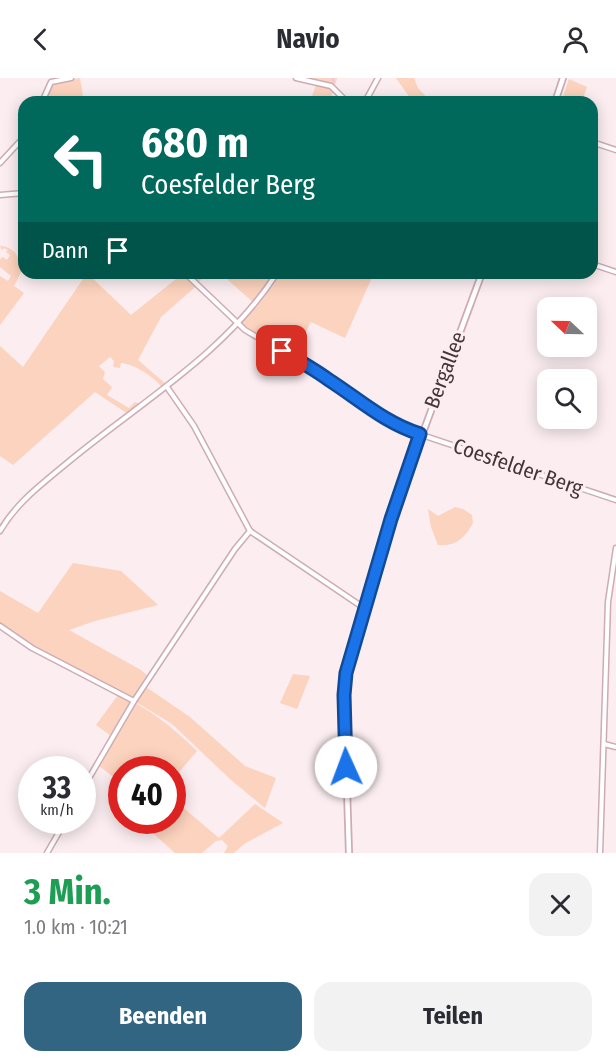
<!DOCTYPE html>
<html lang="de">
<head>
<meta charset="utf-8">
<style>
  body { margin:0; font-family:"Fira Sans Condensed",sans-serif; background:#f2f2f3; color:#2b2b33; height:100vh; display:flex; flex-direction:column; font-size:22px; white-space:nowrap }
  * { box-sizing:border-box; margin:0 }
  p { font-size:20px; color:#7c7c81 }
  .icon { flex:none; width:33px; height:33px; fill:none; stroke:currentColor; stroke-width:2; stroke-linecap:round; stroke-linejoin:round }
  .map { position:relative; height:775px; overflow:hidden }
  .side { display:flex; flex-direction:column; background:#fff; flex:1 }
  .side>* { flex:none }
  .guide { position:absolute; left:18px; top:18px; width:580px; height:183px; border-radius:18px; box-shadow:0 3px 15px #0003; background:#00695c; color:#fff; overflow:hidden }
  .needle { width:39px; rotate:292deg }
  .tools { position:absolute; left:537px; top:219px; display:grid; gap:12px }
  .tools a { display:grid; place-items:center; width:60px; height:60px; border-radius:12px; background:#fff; box-shadow:0 3px 15px #0003; font-size:30px }
  .speed { position:absolute; left:18px; top:678px; display:flex; gap:12px; font-size:30px; font-weight:700; text-align:center }
  .speed>* { display:grid; place-content:center; width:78px; height:78px; border-radius:50%; background:#fff; box-shadow:0 3px 15px #0003; line-height:1 }
  .speed small { font-size:15px; font-weight:400 }
  .speed .limit { border:9px solid #d22; background:#fff; color:#111 }
  .pin { position:absolute; display:grid; place-items:center; width:51px; height:51px; color:#fff; margin:-26px; border-radius:12px; box-shadow:0 3px 9px #0006 }
  .me { position:absolute; width:66px; margin:-33px; rotate:358deg; stroke-linejoin:round; filter:drop-shadow(0 0 4px #0008) }
  .turn { display:flex; align-items:center; gap:21px; height:126px; padding:0 24px; font-size:27px }
  .turn .icon { width:78px; height:78px; stroke-width:2.5 }
  .turn b { display:block; font-size:42px; line-height:51px }
  .then { display:flex; align-items:center; height:57px; padding:0 24px; background:#0003; gap:12px; font-size:22px }
  .round { display:grid; place-items:center; flex:none; width:63px; height:63px; border-radius:18px; background:#f2f2f3 }
  .head { display:flex; align-items:center; justify-content:space-between; height:102px; padding:0 24px }
  h1 { font-size:36px; font-weight:700; line-height:45px; color:#1e9e55 }
  .button { display:flex; gap:12px; margin-top:auto; padding:12px 24px }
  .button a { flex:1; height:69px; border-radius:18px; background:#326582; color:#fff; font-size:24px; font-weight:700; line-height:69px; text-align:center }
  .button a+a { background:#f2f2f3; color:#2b2b33 }
  header { display:flex; justify-content:space-between; align-items:center; height:78px; padding:0 24px; background:#fff; font-size:27px; font-weight:700 }
  .map>svg:first-child { display:block }
  .green { fill:#fcd3be }
  .lines { fill:none; stroke-linecap:round; stroke-linejoin:round }
  .stream { stroke:#e0c1f8; stroke-width:1.5 }
  .street-casing { stroke:#ceacb5; stroke-width:7 }
  .secondary-casing { stroke:#ceacb5; stroke-width:8 }
  .street { stroke:#fff; stroke-width:4 }
  .secondary { stroke:#fff; stroke-width:4.5 }
  .route-casing { stroke:#114b97; stroke-width:15 }
  .route { stroke:#1a73e8; stroke-width:10 }
  .labels { text-anchor:middle; stroke-width:6; stroke-linejoin:round; paint-order:stroke }
  .street-label { font-size:21px; fill:#433539; stroke:#fbedf0 }
</style>
</head>
<body>
<header><svg class="icon" aria-label="back" viewBox="0 0 24 24"><path d="M15 5l-7 7 7 7"/></svg>Navio<svg class="icon" aria-label="person" viewBox="0 0 24 24"><circle cx="12" cy="8" r="4"/><path d="M4 21q1-7 8-7t8 7"/></svg></header>
<div class="map">
<svg width="616" height="775" viewBox="0 0 616 775">
  <rect width="100%" height="100%" fill="#fbedf0"/>
  <g class="green">
    <polygon points="80,0 83,18 45,21 52,6"/>
    <polygon points="302,0 337,0 330,24 310,24 317,4"/>
    <polygon points="396,0 414,0 418,10 431,24 413,24"/>
    <polygon points="569,1 587,9 582,24 561,24"/>
    <path d="M0,168C15,169 21,180 21,194L14,208L24,215L0,247V198L8,203L11,198L0,189V181L3,179L7,182L10,177L6,174L8,172L4,170L2,172Z"/>
    <path d="M87,195L131,237L181,197V195H206L194,210L161,239L138,282L167,307L162,310C157,300 132,285 121,285L120,290L113,289L114,283L110,279L99,288L105,294L103,301L112,309L107,317L129,330L135,324L141,326L128,336L95,314L13,387L0,378V268L23,289Z"/>
    <polygon points="234,195 275,195 254,225 228,202"/>
    <polygon points="278,195 374,195 345,260 311,244 294,277 240,245 260,223"/>
    <path d="M455,429L463,431L472,437L473,445C465,460 455,469 438,467L431,449L428,431L438,438Z"/>
    <polygon points="73,485 121,493 158,527 95,543 69,552 141,592 149,599 133,623 36,571 0,547 0,513 38,535"/>
    <polygon points="293,596 310,598 297,631 280,625"/>
    <polygon points="146,609 190,639 245,688 276,700 265,730 231,702 172,646 136,624"/>
    <polygon points="118,617 132,624 111,658 96,647"/>
    <path d="M135,625C159,638 177,654 197,673L173,701L172,692H122L121,705L98,687Z"/>
    <polygon points="173,721 219,760 255,726 283,745 244,766 234,775 224,775 228,768 222,762 216,763 202,775 175,775 146,749 143,743 172,742"/>
  </g>
  <g class="lines">
    <polyline class="stream" points="332,0 334,4"/>
    <defs>
      <g id="street">
        <polyline points="296,0 331,8 347,24"/>
        <polyline points="42,24 51,4 71,0"/>
        <polyline points="365,24 378,0"/>
        <polyline points="592,64 616,72"/>
        <polyline points="0,85 24,59"/>
        <polyline points="0,117 24,115"/>
        <polyline points="592,186 616,194"/>
        <polyline points="185,195 245,252 330,302 380,339 410,353 616,422"/>
        <polyline points="167,309 194,348 250,453 364,530"/>
        <path d="M0,453C17,424 42,406 67,385C139,325 225,276 277,195"/>
        <polyline points="0,548 32,570 134,623 82,712"/>
        <polyline points="134,623 235,471 250,453"/>
        <polyline points="604,666 616,669"/>
        <polyline points="47,775 66,742"/>
        <polyline points="600,775 608,524 616,470"/>
      </g>
      <g id="secondary">
        <polyline points="555,24 563,0"/>
        <polyline points="349,775 344,617 346,595 391,441 482,195"/>
      </g>
    </defs>
    <use href="#street" class="street-casing"/>
    <use href="#secondary" class="secondary-casing"/>
    <use href="#street" class="street"/>
    <use href="#secondary" class="secondary"/>
  </g>
  <g class="lines">
    <defs>
      <path id="route" d="M282,273C298,282 314,291 329,302C360,322 385,345 420,356L391,441L346,595L344,617L346,689"/>
    </defs>
    <use href="#route" class="route-casing"/>
    <use href="#route" class="route"/>
  </g>
  <g class="labels">
    <g class="street-label">
      <text transform="translate(445 292) rotate(-69)" y="7">Bergallee</text>
      <text transform="translate(518 389) rotate(19)" y="7">Coesfelder Berg</text>
    </g>
  </g>
</svg>
<div class="tools">
<a><svg class="needle" viewBox="-14 -14 28 28"><path d="M0-13l5 13h-10z" fill="#e53935"/><path d="M0 13l5-13h-10z" fill="#7c7c81"/></svg></a>
<a><svg class="icon" aria-label="search" viewBox="0 0 24 24"><circle cx="10" cy="10" r="6"/><path d="M15 15l6 6"/></svg></a>
</div>
<div class="speed"><div>33<small>km/h</small></div><div class="limit">40</div></div>
<div class="pin" style="left:282px;top:273px;background:#d93025"><svg class="icon" aria-label="arrive" viewBox="0 0 24 24"><path d="M6 21V4h12l-3 4 3 4H6"/></svg></div>
<svg class="me" style="left:346px;top:689px" viewBox="-20 -20 40 40"><circle r="19" fill="#fff"/><path d="M0-13L10 11 0 6-10 11z" fill="#1a73e8"/></svg>
<div class="guide">
<div class="turn"><svg class="icon" aria-label="left" viewBox="0 0 24 24"><path d="M17 20v-9H6M10 6l-5 5 5 5"/></svg><div><b>680 m</b>Coesfelder Berg</div></div>
<div class="then">Dann<svg class="icon" aria-label="arrive" viewBox="0 0 24 24"><path d="M6 21V4h12l-3 4 3 4H6"/></svg></div>
</div>
</div>
<section class="side">
<div class="head"><div><h1>3 Min.</h1><p>1.0 km · 10:21</p></div><a class="round"><svg class="icon" aria-label="close" viewBox="0 0 24 24"><path d="M6 6l12 12M18 6L6 18"/></svg></a></div>
<div class="button"><a>Beenden</a><a>Teilen</a></div>
</section>
</body>
</html>
